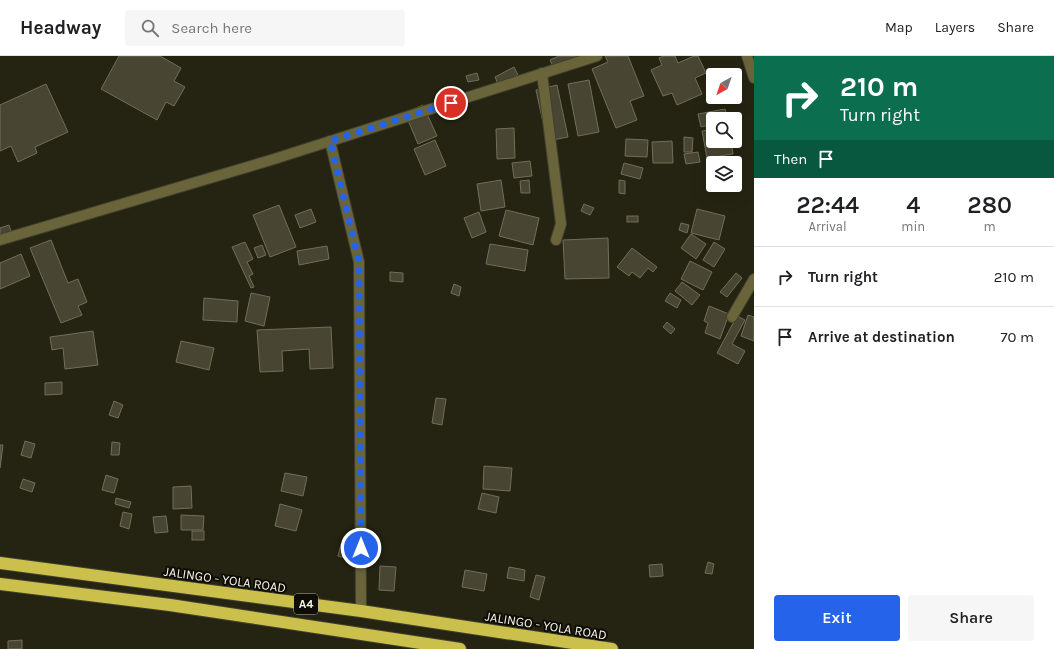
<!DOCTYPE html>
<html lang="en">
<head>
<meta charset="utf-8">
<style>
  body { margin:0; font-family:Karla,sans-serif; background:#f6f6f6; color:#202124; height:100vh; display:flex; flex-direction:column; font-size:15px; white-space:nowrap }
  * { box-sizing:border-box; margin:0 }
  p { font-size:13px; color:#757577 }
  .icon { flex:none; width:22px; height:22px; fill:none; stroke:currentColor; stroke-width:2; stroke-linecap:round; stroke-linejoin:round }
  .map { position:relative; flex:1; overflow:hidden }
  .details { display:flex; flex-direction:column; background:#fff; width:300px }
  .details>* { flex:none }
  .guide { background:#0b6e4f; color:#fff; overflow:hidden }
  .needle { width:26px; rotate:220deg }
  .fabs { position:absolute; left:706px; top:12px; display:grid; gap:8px }
  .fabs a { display:grid; place-items:center; width:36px; height:36px; border-radius:4px; background:#fff; box-shadow:0 4px 16px #0002; font-size:20px }
  .pin { position:absolute; display:grid; place-items:center; width:34px; height:34px; color:#fff; margin:-17px; border:2px solid #fff; border-radius:50%; box-shadow:0 1px 4px #0007 }
  .me { position:absolute; width:44px; margin:-22px; rotate:0deg; stroke-linejoin:round; filter:drop-shadow(0 0 3px #0008) }
  .turn { display:flex; align-items:center; gap:14px; height:84px; padding:0 20px; font-size:18px }
  .turn .icon { width:52px; height:52px; stroke-width:2.5 }
  .turn b { display:block; font-size:28px; line-height:34px }
  .then { display:flex; align-items:center; height:38px; padding:0 20px; background:#0003; gap:8px; font-size:15px }
  .eta { display:flex; justify-content:space-evenly; align-items:center; height:68px; text-align:center }
  .eta b { font-size:24px; font-weight:600; line-height:28px }
  .button { display:flex; gap:8px; margin-top:auto; padding:8px 20px }
  .button a { flex:1; height:46px; border-radius:4px; background:#2563eb; color:#fff; font-size:16px; font-weight:600; line-height:46px; text-align:center }
  .button a+a { background:#f6f6f6; color:#202124 }
  ul { padding:0; list-style:none }
  li { display:flex; align-items:center; gap:12px; height:60px; padding:0 20px; border-top:1px solid #e0e0e0 }
  li div { flex:1 }
  li b { display:block; font-size:15px }
  li em { font-style:normal }
  header { display:flex; align-items:center; gap:24px; box-sizing:border-box; height:56px; padding:0 20px; background:#fff; border-bottom:1px solid #e0e0e0 }
  header strong { font-size:19px }
  nav { display:flex; gap:22px; margin-inline-start:auto; font-size:14px }
  .search { width:280px; height:36px; background:#f6f6f6; display:flex; align-items:center; gap:10px; box-sizing:border-box; padding:0 14px; border-radius:4px; color:#757577; font-size:15px }
  main { display:flex; flex:1; min-height:0 }
  .map>svg:first-child { display:block }
  .building { fill:#484632; stroke:#716f5a }
  .lines { fill:none; stroke-linecap:round; stroke-linejoin:round }
  .minor-casing { stroke:#42402f; stroke-width:12 }
  .highway-casing { stroke:#42402f; stroke-width:14 }
  .minor { stroke:#69643a; stroke-width:10 }
  .highway { stroke:#ccc04c; stroke-width:12 }
  .route { stroke:#2563eb; stroke-width:7; stroke-dasharray:0 12.6 }
  .labels { text-anchor:middle; stroke-width:4; stroke-linejoin:round; paint-order:stroke }
  .shield { fill:#0d0c05; stroke:#b0afa5; stroke-width:1 }
  .shield-label { font-size:12px; font-weight:bold; fill:#f6f5e9 }
  .street-label { font-size:13px; fill:#f6f5e9; stroke:#0d0c05 }
</style>
</head>
<body>
<header>
<strong>Headway</strong>
<div class="search"><svg class="icon" aria-label="search" viewBox="0 0 24 24"><circle cx="10" cy="10" r="6"/><path d="M15 15l6 6"/></svg>Search here</div>
<nav><a>Map</a><a>Layers</a><a>Share</a></nav>
</header>
<main>
<div class="map">
<svg width="754" height="593" viewBox="0 0 754 593">
  <rect width="100%" height="100%" fill="#252311"/>
  <g class="building">
    <polygon points="119,0 160,0 181,12 174,25 185,31 174,50 166,46 157,64 101,33"/>
    <polygon points="559,0 588,0 555,15 550,4"/>
    <polygon points="605,0 628,0 644,40 630,45 637,64 616,72 592,13 608,6"/>
    <polygon points="664,0 675,0 678,7 694,0 698,0 706,17 695,22 702,38 677,49 672,37 663,40 651,14 662,9 659,2"/>
    <polygon points="514,11 518,19 498,28 495,21"/>
    <polygon points="477,17 479,24 468,26 466,20"/>
    <polygon points="589,24 599,76 578,80 568,28"/>
    <polygon points="46,28 68,76 35,91 37,97 18,106 11,90 0,95 0,49"/>
    <polygon points="557,29 568,81 547,85 536,34"/>
    <polygon points="423,49 437,80 418,88 405,57"/>
    <polygon points="725,53 728,63 713,63 713,68 701,71 698,58"/>
    <polygon points="514,72 515,102 497,103 496,73"/>
    <polygon points="713,73 713,85 731,85 733,98 707,102 702,75"/>
    <polygon points="684,81 693,82 692,96 684,96"/>
    <polygon points="626,83 648,84 647,101 625,100"/>
    <polygon points="435,84 446,110 425,119 414,93"/>
    <polygon points="672,85 673,107 653,107 652,86"/>
    <polygon points="698,96 700,106 686,108 684,98"/>
    <polygon points="530,105 532,120 514,122 512,107"/>
    <polygon points="736,106 737,119 735,119 735,107 713,107 713,120 707,120 707,107"/>
    <polygon points="624,107 643,112 640,123 621,118"/>
    <polygon points="501,124 505,151 481,155 477,128"/>
    <polygon points="529,124 530,137 521,137 520,125"/>
    <polygon points="619,124 625,125 625,138 619,137"/>
    <polygon points="584,148 594,152 590,159 581,155"/>
    <polygon points="279,149 296,191 270,201 253,159"/>
    <polygon points="311,153 316,166 300,172 295,159"/>
    <polygon points="697,153 725,160 719,184 691,177"/>
    <polygon points="506,154 539,162 533,189 499,180"/>
    <polygon points="479,156 486,176 472,182 464,162"/>
    <rect x="627" y="160" width="11" height="6"/>
    <polygon points="681,167 689,169 687,177 679,174"/>
    <polygon points="9,169 13,182 0,186 0,172"/>
    <polygon points="691,178 706,188 696,203 681,192"/>
    <polygon points="608,182 609,222 565,223 563,184"/>
    <polygon points="51,184 68,227 78,223 87,246 78,250 82,259 61,267 30,192"/>
    <polygon points="245,186 253,203 247,206 253,218 249,220 254,231 251,232 232,191"/>
    <polygon points="714,186 725,193 714,211 703,204"/>
    <polygon points="490,188 528,194 525,215 486,208"/>
    <polygon points="262,189 266,199 258,202 254,192"/>
    <polygon points="327,190 329,203 299,209 297,195"/>
    <polygon points="632,192 657,211 653,216 648,212 640,222 632,216 629,220 617,211"/>
    <polygon points="21,198 30,220 0,233 0,207"/>
    <polygon points="690,205 712,216 703,234 681,223"/>
    <polygon points="390,216 403,217 403,226 390,225"/>
    <polygon points="736,217 742,222 727,241 720,236"/>
    <polygon points="682,226 700,239 692,249 675,235"/>
    <polygon points="454,228 461,231 459,240 451,237"/>
    <polygon points="251,237 270,241 264,270 245,265"/>
    <polygon points="670,237 681,244 677,252 665,245"/>
    <polygon points="204,242 238,245 237,266 203,264"/>
    <polygon points="709,250 729,258 720,283 705,277 708,267 704,265"/>
    <polygon points="748,259 754,261 754,285 741,280"/>
    <polygon points="737,260 745,264 732,288 745,295 738,308 717,297"/>
    <polygon points="667,266 675,273 671,278 663,271"/>
    <polygon points="331,271 333,312 310,313 309,293 282,295 283,315 260,316 257,274"/>
    <polygon points="93,275 98,309 65,313 63,292 52,294 50,281"/>
    <polygon points="181,285 214,292 209,314 176,306"/>
    <polygon points="62,326 62,338 45,339 45,327"/>
    <polygon points="436,342 446,343 442,369 432,367"/>
    <polygon points="114,345 123,349 118,362 109,359"/>
    <polygon points="25,385 35,388 31,402 21,399"/>
    <polygon points="112,386 120,387 119,399 111,399"/>
    <polygon points="0,389 3,389 0,412"/>
    <polygon points="484,410 512,412 510,435 483,433"/>
    <polygon points="285,417 307,421 303,440 281,435"/>
    <polygon points="106,419 118,423 114,437 102,434"/>
    <polygon points="23,423 35,427 32,436 20,432"/>
    <polygon points="191,430 192,452 173,453 173,431"/>
    <polygon points="482,437 499,441 496,457 478,453"/>
    <polygon points="116,442 131,446 129,452 115,448"/>
    <polygon points="280,448 302,454 296,475 275,470"/>
    <polygon points="123,456 132,458 129,473 120,470"/>
    <polygon points="181,459 204,460 203,474 181,474"/>
    <polygon points="166,460 168,476 155,477 153,461"/>
    <rect x="192" y="475" width="12" height="9"/>
    <polygon points="341,488 352,491 349,503 338,500"/>
    <polygon points="708,506 714,508 712,518 705,517"/>
    <polygon points="662,508 663,520 650,521 649,509"/>
    <polygon points="380,510 396,511 394,535 379,534"/>
    <polygon points="509,511 525,514 524,525 507,522"/>
    <polygon points="465,514 487,518 484,535 462,531"/>
    <polygon points="536,519 545,521 539,544 530,541"/>
    <polygon points="22,584 22,593 8,593 8,585"/>
  </g>
  <g class="lines">
    <defs>
      <g id="minor">
        <polyline points="747,0 754,22"/>
        <polyline points="542,17 561,168 556,184"/>
        <polyline points="330,85 359,206 361,555"/>
        <polyline points="0,184 271,104 597,0"/>
        <polyline points="732,261 754,223"/>
      </g>
      <g id="highway">
        <polyline points="0,507 361,555 612,593"/>
        <polyline points="0,528 170,549 460,593"/>
      </g>
    </defs>
    <use href="#minor" class="minor-casing"/>
    <use href="#highway" class="highway-casing"/>
    <use href="#minor" class="minor"/>
    <use href="#highway" class="highway"/>
  </g>
  <g class="lines">
    <polyline class="route" points="361,492 359,206 330,85 451,47"/>
  </g>
  <g class="labels">
    <rect class="shield" x="294" y="538" width="24" height="20" rx="3"/>
    <g class="shield-label">
      <text x="306" y="552">A4</text>
    </g>
    <g class="street-label">
      <text transform="translate(225 523) rotate(8)" y="5">JALINGO - YOLA ROAD</text>
      <text transform="translate(546 569) rotate(9)" y="5">JALINGO - YOLA ROAD</text>
    </g>
  </g>
</svg>
<div class="fabs">
<a><svg class="needle" viewBox="-14 -14 28 28"><path d="M0-13l5 13h-10z" fill="#e53935"/><path d="M0 13l5-13h-10z" fill="#757577"/></svg></a>
<a><svg class="icon" aria-label="search" viewBox="0 0 24 24"><circle cx="10" cy="10" r="6"/><path d="M15 15l6 6"/></svg></a>
<a><svg class="icon" aria-label="layers" viewBox="0 0 24 24"><path d="M12 4l9 5-9 5-9-5zM3 14l9 5 9-5"/></svg></a>
</div>
<div class="pin" style="left:451px;top:47px;background:#d93025"><svg class="icon" aria-label="arrive" viewBox="0 0 24 24"><path d="M6 21V4h12l-3 4 3 4H6"/></svg></div>
<svg class="me" style="left:361px;top:492px" viewBox="-20 -20 40 40"><circle r="17" fill="#2563eb" stroke="#fff" stroke-width="3"/><path d="M0-11L8 9 0 5-8 9z" fill="#fff"/></svg>
</div>
<section class="details">
<div class="guide">
<div class="turn"><svg class="icon" aria-label="right" viewBox="0 0 24 24"><path d="M7 20v-9h11M14 6l5 5-5 5"/></svg><div><b>210 m</b>Turn right</div></div>
<div class="then">Then<svg class="icon" aria-label="arrive" viewBox="0 0 24 24"><path d="M6 21V4h12l-3 4 3 4H6"/></svg></div>
</div>
<div class="eta">
<div><b>22:44</b><p>Arrival</p></div>
<div><b>4</b><p>min</p></div>
<div><b>280</b><p>m</p></div>
</div>
<ul>
<li><svg class="icon" aria-label="right" viewBox="0 0 24 24"><path d="M7 20v-9h11M14 6l5 5-5 5"/></svg><div><b>Turn right</b></div><em>210 m</em></li>
<li><svg class="icon" aria-label="arrive" viewBox="0 0 24 24"><path d="M6 21V4h12l-3 4 3 4H6"/></svg><div><b>Arrive at destination</b></div><em>70 m</em></li>
</ul>
<div class="button"><a>Exit</a><a>Share</a></div>
</section>
</main>
</body>
</html>
